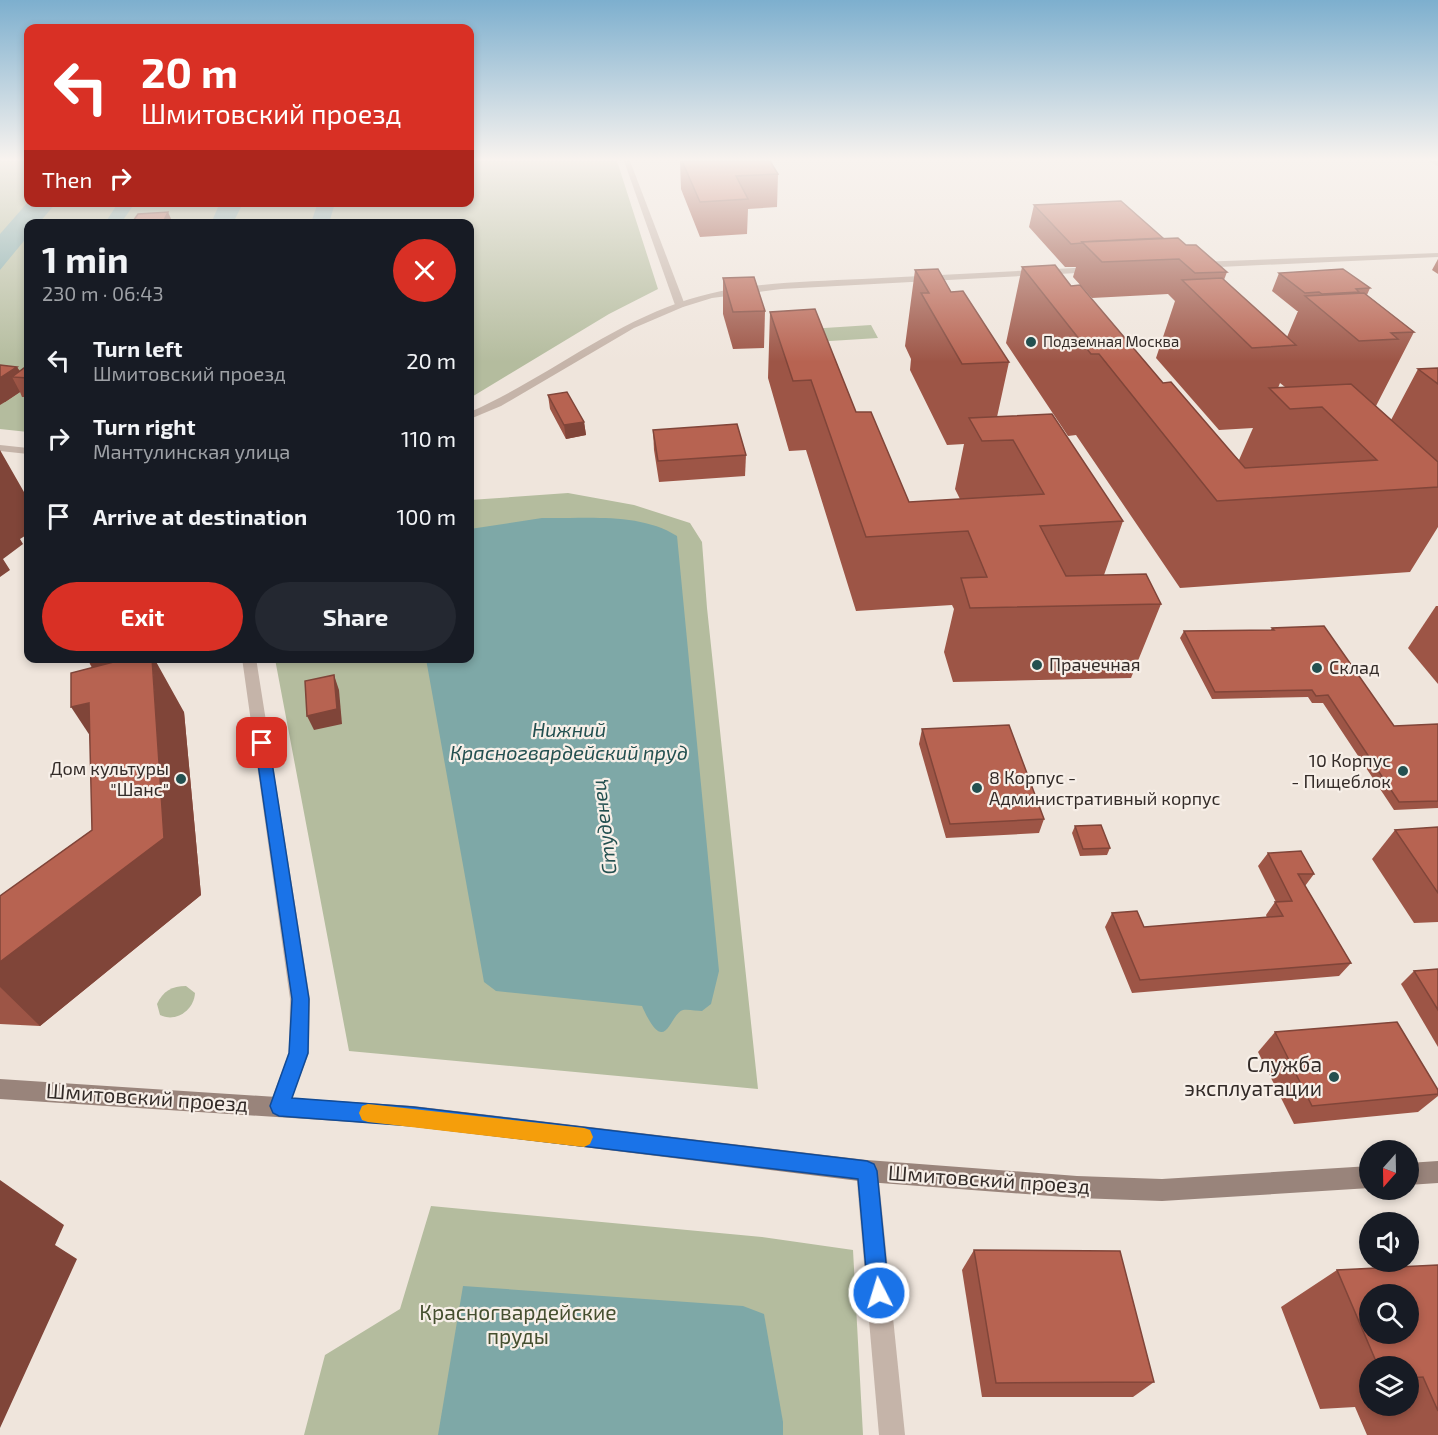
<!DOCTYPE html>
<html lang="en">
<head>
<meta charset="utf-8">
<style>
  body { margin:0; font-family:"Exo 2",sans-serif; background:#242831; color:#f1f3f6; height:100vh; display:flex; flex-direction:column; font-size:22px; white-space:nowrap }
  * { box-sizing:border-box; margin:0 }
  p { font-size:20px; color:#9ea1a6 }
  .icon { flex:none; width:33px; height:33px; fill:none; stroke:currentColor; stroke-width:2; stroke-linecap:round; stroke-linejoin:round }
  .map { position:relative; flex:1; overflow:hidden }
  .panel { position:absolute; left:24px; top:219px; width:450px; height:444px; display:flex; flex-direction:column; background:#171b24; border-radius:12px; box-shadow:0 3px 9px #0003 }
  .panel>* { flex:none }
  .banner { position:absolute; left:24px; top:24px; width:450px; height:183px; border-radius:12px; box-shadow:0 3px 9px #0003; background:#d93025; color:#fff; overflow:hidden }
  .needle { width:39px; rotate:200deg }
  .fabs { position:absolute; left:1359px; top:1140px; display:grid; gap:12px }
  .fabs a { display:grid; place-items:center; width:60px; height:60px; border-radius:50%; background:#171b24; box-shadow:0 3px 9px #0003; font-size:30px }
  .pin { position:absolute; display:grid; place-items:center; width:51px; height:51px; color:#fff; margin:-26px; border-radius:12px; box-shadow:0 3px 9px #0006 }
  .me { position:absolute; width:66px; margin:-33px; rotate:355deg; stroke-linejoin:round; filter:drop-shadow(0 0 4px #0008) }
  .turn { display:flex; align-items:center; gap:21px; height:126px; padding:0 18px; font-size:27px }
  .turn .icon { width:78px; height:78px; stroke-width:2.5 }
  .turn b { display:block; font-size:42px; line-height:51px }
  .then { display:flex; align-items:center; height:57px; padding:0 18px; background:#0003; gap:12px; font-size:22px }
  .round { display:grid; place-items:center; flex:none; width:63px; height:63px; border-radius:32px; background:#242831 }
  .head { display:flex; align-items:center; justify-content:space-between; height:102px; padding:0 18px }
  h1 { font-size:36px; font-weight:700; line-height:45px }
  .cta { display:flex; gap:12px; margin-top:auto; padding:12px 18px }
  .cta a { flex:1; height:69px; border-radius:36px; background:#d93025; color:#fff; font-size:24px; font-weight:700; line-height:69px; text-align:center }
  .cta a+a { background:#242831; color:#f1f3f6 }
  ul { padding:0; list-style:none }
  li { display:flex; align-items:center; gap:18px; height:78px; padding:0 18px }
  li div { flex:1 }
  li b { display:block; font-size:22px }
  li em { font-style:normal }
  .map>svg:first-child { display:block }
  .green { fill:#b4bc9e }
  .water { fill:#7ea8a7 }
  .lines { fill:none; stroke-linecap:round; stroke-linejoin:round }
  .minor { fill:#c5b4a9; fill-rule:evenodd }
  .tertiary { fill:#c5b4a9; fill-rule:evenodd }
  .secondary { fill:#99847b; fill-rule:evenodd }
  .wall { fill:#9d5546; fill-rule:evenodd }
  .shaded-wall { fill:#804539 }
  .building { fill:#b76351; stroke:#804539; stroke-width:1.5; fill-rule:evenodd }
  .route { fill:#1a73e8; stroke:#114b97; stroke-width:1.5 }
  .slow { fill:#f59e0b }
  .poi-dot { fill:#235050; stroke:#f7efe8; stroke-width:2 }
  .labels { text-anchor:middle; stroke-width:4.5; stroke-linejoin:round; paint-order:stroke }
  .far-poi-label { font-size:15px; fill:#332b28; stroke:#f7efe8; text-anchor:start }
  .poi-label { font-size:18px; fill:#332b28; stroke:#f7efe8; text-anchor:start }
  .water-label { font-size:20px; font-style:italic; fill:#235050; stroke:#f7efe8 }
  .near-poi-label { font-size:21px; fill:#332b28; stroke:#f7efe8; text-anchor:end }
  .near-street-label { font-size:21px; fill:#332b28; stroke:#f7efe8 }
  .near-park-label { font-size:21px; fill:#454f2f; stroke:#f7efe8 }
</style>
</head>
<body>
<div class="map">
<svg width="1438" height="1435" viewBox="0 0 1438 1435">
  <rect width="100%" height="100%" fill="#efe5dc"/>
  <g class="green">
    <polygon points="0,161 28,161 28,202 470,202 470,161 617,161 658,289 609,314 470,398 470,224 28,224 28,432 0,429"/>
    <polygon points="871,325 878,338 814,342 809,329"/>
    <polygon points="568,493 634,505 690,523 702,542 707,608 758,1089 349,1051 275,659 470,658 470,500"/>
    <path d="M186,986L195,993C194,1010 176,1023 160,1015L157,1004C163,991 172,986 186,986Z"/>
    <polygon points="431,1206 762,1237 853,1250 863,1435 304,1435 325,1355 400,1309"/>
  </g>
  <g class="water">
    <polygon points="28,202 56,203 39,223 28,224 28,236 0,270 0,234"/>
    <polygon points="318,202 335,203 329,223 311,223"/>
    <polygon points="118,203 135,203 121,223 105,223"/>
    <polygon points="220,203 243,203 233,223 211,223"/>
    <path d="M542,518C585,519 639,512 677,536L719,971L711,1004L702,1011C697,1011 688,1009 683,1010C669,1014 666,1060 642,1006L496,991L484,982L426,659L470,658V529Z"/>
    <polygon points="463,1286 743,1306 764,1314 783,1422 783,1435 438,1435"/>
  </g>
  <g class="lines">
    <g class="minor">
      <polygon points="624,161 630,161 685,305 683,307 675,305"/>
      <polygon points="1429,161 1438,161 1438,166 1430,162"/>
      <polygon points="242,658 256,658 310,999 309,1053 286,1113 279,1116 272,1113 269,1106 289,1053 290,999"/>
    </g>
    <g class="tertiary">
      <polygon points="1438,253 1438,257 1198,268 1194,265 1198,262"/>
      <path d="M1093,267L1096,268V272L781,289L712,298L683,307L634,328L501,406L470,419V412C541,381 604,329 678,303C736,282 801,282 862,279C939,275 1016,271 1093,267Z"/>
      <polygon points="0,445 28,448 28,454 0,451"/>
      <polygon points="867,1160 875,1163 878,1171 905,1435 879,1435 856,1171 859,1163"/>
    </g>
    <g class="secondary">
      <polygon points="0,1079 413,1106 867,1160 1077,1176 1162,1179 1370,1166 1370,1188 1162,1201 1077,1198 867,1182 413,1126 0,1099"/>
      <polygon points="1438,1161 1438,1183 1408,1185 1408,1163"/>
    </g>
  </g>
  <g class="wall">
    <polygon points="680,161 770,161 778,174 777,207 748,209 747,234 700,237 681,189"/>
    <path d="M1034,205L1186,245L1227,272L1224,280L1287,337L1298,311H1297L1272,291L1279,273L1370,288L1367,295L1414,332L1376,406L1391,420L1418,369L1438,368V527L1410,572L1180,588L1076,435L1068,436L1006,343L1022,267L1071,286L1163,383L1239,460L1253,428L1219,430L1156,358L1175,301L1168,294L1092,298L1073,277L1076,267H1065L1029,227ZM1280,383L1285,387L1278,388Z"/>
    <polygon points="1438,259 1438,274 1432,270"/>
    <polygon points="915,270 951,292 1009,362 997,417 1123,521 1104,575 1161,604 1131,678 953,682 944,652 954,609 952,605 856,611 806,450 789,451 768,378 770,312 856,412 909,502 960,499 955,489 964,444 947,445 910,370 911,359 905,346"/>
    <polygon points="723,278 765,311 764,348 733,349 723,314"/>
    <polygon points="0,365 17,367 20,371 28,365 28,397 22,397 20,392 5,402"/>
    <polygon points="548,395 584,422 586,435 566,439 550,409"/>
    <polygon points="653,430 746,455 745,476 659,482 654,450"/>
    <polygon points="1436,606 1438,606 1438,684 1408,648"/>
    <polygon points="1272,628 1394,726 1438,724 1438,808 1394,810 1323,703 1312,703 1308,697 1212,699 1180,638 1184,631 1271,630"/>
    <polygon points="87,658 184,712 201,895 40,1026 0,1024 0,896 92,830 92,668"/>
    <polygon points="922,729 1044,819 1039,833 946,838 919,744"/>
    <polygon points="1075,826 1110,848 1107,855 1080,856 1072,833"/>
    <polygon points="1438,827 1438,922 1414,923 1372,859 1395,830"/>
    <polygon points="1268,853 1314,874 1305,886 1351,963 1339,976 1132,993 1105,927 1112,913 1144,927 1267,918 1266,915 1275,902 1276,902 1258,866"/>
    <polygon points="1438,969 1438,1047 1401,984 1414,971"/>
    <polygon points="1275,1032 1438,1090 1438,1096 1418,1112 1294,1124 1258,1052"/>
    <polygon points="974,1250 1154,1382 1133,1397 982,1397 962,1270"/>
    <path d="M1438,1265V1435H1367L1355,1407L1320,1409L1281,1307L1337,1270ZM1370,1366H1408V1406H1370Z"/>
  </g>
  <g class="shaded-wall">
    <polygon points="168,212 172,221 170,224 162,224"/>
    <polygon points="17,367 23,378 12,377 20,392 5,402 0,405 0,378"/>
    <polygon points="584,422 586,435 566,439 564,425"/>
    <polygon points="0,450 28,499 28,534 20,539 23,544 3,559 10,570 0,577"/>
    <polygon points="87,658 138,658 94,670"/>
    <polygon points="152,658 154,658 184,712 201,895 40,1026 0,987 0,962 164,838"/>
    <polygon points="334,675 339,690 342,724 314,730 307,716"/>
    <polygon points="89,703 110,766 71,707"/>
    <polygon points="0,1180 64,1225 55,1245 77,1259 0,1428"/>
  </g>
  <g class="building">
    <polygon points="682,161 770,161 778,174 736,176 748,199 700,202"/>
    <polygon points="1121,201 1163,238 1082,242 1083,243 1071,244 1034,205"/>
    <polygon points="168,212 162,224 131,224 138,214"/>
    <polygon points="1178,238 1186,245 1196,245 1227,272 1195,273 1179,259 1102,262 1082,242"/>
    <polygon points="1055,265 1071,286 1080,285 1163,383 1171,382 1245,468 1377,460 1322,407 1290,409 1269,388 1351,384 1438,462 1438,487 1217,501 1099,354 1091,354 1022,267"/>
    <polygon points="938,269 951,292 963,291 1009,362 962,364 921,293 929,293 915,270"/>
    <polygon points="1343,269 1370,288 1356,289 1359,292 1322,294 1319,292 1305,293 1279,273"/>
    <polygon points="754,277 765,311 733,312 723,278"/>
    <polygon points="1222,278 1296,345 1252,348 1182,280"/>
    <polygon points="1364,293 1414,332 1391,333 1398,339 1359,341 1305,296"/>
    <polygon points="815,309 856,412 871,412 909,502 1044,494 1013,440 982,441 969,418 1052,414 1123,521 1040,526 1066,576 1146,574 1161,604 970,608 961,578 987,577 968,531 866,537 811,380 793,381 770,312"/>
    <polygon points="0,365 17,367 0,378"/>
    <polygon points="28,365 28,378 12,377"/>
    <polygon points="1438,368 1438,384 1418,369"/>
    <polygon points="567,392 584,422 564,425 548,395"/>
    <polygon points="737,424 746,455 658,461 653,430"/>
    <polygon points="1324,626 1394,726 1438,724 1438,801 1399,802 1328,695 1316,696 1312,690 1215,692 1184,631 1274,630 1272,628"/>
    <polygon points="129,658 152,658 164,838 0,962 0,896 92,830 89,703 71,707 71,673"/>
    <polygon points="334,675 337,709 307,716 305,681"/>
    <polygon points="1009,725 1044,819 950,824 922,729"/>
    <polygon points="1101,825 1110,848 1083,849 1075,826"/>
    <polygon points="1438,827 1438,893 1395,830"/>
    <polygon points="1301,851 1314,874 1298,874 1351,963 1140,980 1112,913 1137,911 1144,927 1283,916 1275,902 1292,901 1268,853"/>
    <polygon points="1438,969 1438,1010 1414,971"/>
    <polygon points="1397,1022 1438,1090 1438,1094 1312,1106 1275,1032"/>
    <polygon points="974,1250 1120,1251 1154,1382 996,1383"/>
    <path d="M1438,1265V1411L1423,1377L1408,1378V1366H1378L1337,1270ZM1370,1294H1408V1334H1370Z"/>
  </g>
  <linearGradient id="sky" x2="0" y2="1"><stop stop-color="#7dafce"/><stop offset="0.44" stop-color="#f8f3ef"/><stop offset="1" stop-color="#f8f3ef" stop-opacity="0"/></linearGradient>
  <rect width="1438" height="362" fill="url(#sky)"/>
  <polygon class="route" points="262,737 269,743 309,999 308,1053 292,1098 413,1107 867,1161 874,1164 877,1171 889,1293 886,1301 879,1304 871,1301 868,1293 858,1179 413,1126 279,1116 273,1113 270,1106 289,1053 292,999 255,743"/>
  <polygon class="slow" points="368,1104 584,1128 590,1130 593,1137 590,1144 584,1147 368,1122 362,1120 359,1113 362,1106"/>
  <g class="poi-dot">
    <circle cx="1031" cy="342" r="6"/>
    <circle cx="1037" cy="665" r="6"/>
    <circle cx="1317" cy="668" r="6"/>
    <circle cx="1403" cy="771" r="6"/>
    <circle cx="181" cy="779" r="6"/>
    <circle cx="977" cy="788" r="6"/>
    <circle cx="1334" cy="1077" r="6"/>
  </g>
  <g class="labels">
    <g class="far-poi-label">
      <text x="1043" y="347">Подземная Москва</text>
    </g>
    <g class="poi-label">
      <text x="1049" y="671">Прачечная</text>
      <text x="1329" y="674">Склад</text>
      <text x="1391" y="767" text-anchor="end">10 Корпус<tspan x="1391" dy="21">- Пищеблок</tspan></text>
      <text x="169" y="775" text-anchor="end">Дом культуры<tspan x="169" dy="21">"Шанс"</tspan></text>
      <text x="989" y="784">8 Корпус -<tspan x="989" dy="21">Административный корпус</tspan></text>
    </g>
    <g class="water-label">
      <text x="569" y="737">Нижний<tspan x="569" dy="23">Красногвардейский пруд</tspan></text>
      <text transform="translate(604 827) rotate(-97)" y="7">Студенец</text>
    </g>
    <g class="near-poi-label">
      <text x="1322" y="1072">Служба<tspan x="1322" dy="24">эксплуатации</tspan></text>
    </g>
    <g class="near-street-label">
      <text transform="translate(147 1098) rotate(4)" y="7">Шмитовский проезд</text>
      <text transform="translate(989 1180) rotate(4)" y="7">Шмитовский проезд</text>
    </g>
    <g class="near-park-label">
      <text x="518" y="1320">Красногвардейские<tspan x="518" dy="24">пруды</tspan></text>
    </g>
  </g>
</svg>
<div class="fabs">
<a><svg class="needle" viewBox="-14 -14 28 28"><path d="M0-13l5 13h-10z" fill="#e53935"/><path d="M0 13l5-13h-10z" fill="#9ea1a6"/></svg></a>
<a><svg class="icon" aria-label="sound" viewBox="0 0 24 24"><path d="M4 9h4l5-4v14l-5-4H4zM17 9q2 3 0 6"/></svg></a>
<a><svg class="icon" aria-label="search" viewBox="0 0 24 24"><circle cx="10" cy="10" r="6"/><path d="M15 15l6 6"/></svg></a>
<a><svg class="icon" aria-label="layers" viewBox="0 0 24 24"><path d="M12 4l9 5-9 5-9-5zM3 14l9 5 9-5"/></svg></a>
</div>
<div class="pin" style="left:262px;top:743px;background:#d93025"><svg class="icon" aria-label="arrive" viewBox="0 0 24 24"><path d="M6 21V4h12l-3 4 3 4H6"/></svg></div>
<svg class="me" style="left:879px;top:1293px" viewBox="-20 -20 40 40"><circle r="17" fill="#1a73e8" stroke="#fff" stroke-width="3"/><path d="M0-11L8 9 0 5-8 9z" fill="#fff"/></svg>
<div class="banner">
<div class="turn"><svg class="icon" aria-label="left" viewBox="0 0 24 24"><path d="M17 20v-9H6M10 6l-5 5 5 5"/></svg><div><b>20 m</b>Шмитовский проезд</div></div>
<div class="then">Then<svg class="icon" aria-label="right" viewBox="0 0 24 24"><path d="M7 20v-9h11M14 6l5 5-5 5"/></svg></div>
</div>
<section class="panel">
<div class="head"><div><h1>1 min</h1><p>230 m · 06:43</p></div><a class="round" style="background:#d93025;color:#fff"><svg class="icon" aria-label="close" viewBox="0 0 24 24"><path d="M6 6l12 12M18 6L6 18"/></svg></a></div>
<ul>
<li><svg class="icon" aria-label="left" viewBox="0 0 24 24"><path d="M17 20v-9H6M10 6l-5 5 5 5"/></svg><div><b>Turn left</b><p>Шмитовский проезд</p></div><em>20 m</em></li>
<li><svg class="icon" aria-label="right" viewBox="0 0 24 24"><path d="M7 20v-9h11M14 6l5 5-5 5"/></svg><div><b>Turn right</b><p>Мантулинская улица</p></div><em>110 m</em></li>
<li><svg class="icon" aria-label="arrive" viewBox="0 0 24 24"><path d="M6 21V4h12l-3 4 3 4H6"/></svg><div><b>Arrive at destination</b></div><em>100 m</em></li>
</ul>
<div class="cta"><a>Exit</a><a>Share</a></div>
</section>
</div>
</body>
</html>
